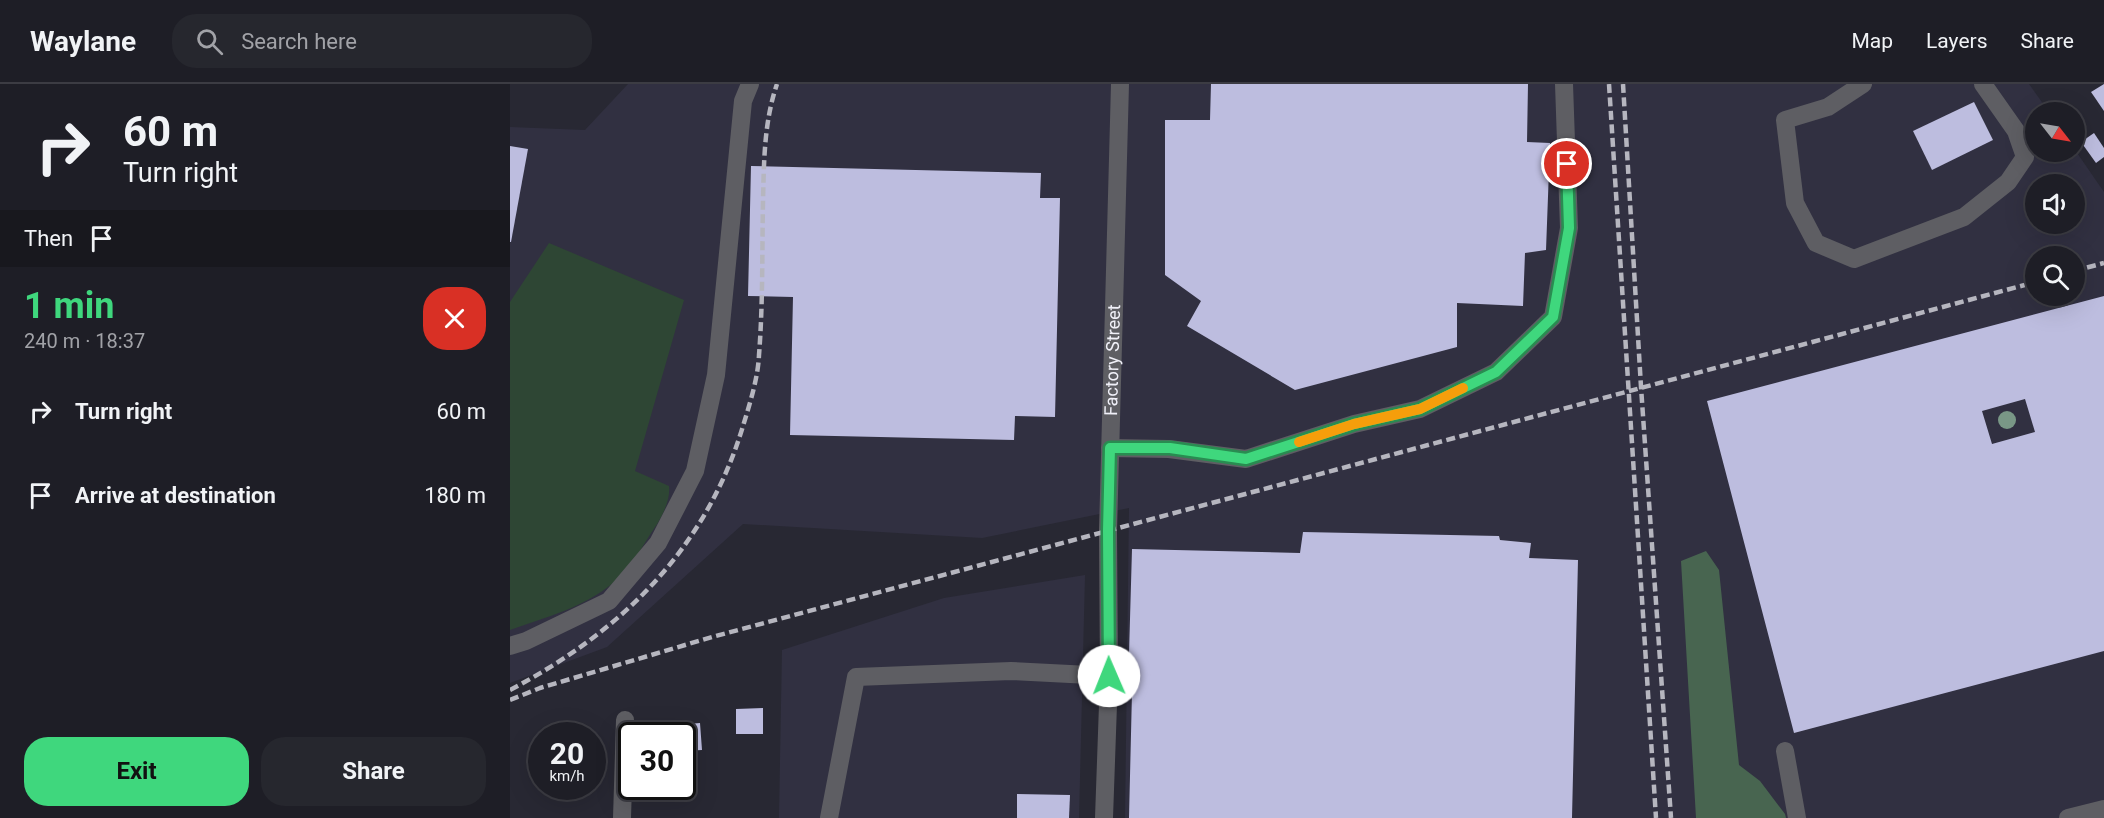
<!DOCTYPE html>
<html lang="en">
<head>
<meta charset="utf-8">
<style>
  body { margin:0; font-family:Roboto,sans-serif; background:#26272e; color:#f1f3f6; height:100vh; display:flex; flex-direction:column; font-size:22px; white-space:nowrap }
  * { box-sizing:border-box; margin:0 }
  p { font-size:20px; color:#a1a2a7 }
  .icon { flex:none; width:33px; height:33px; fill:none; stroke:currentColor; stroke-width:2; stroke-linecap:round; stroke-linejoin:round }
  .map { position:relative; flex:1; overflow:hidden }
  .details { display:flex; flex-direction:column; background:#1e1e26; width:510px }
  .details>* { flex:none }
  .hud { background:#1e1e26; color:#f1f3f6; overflow:hidden }
  .needle { width:39px; rotate:121deg }
  .fabs { position:absolute; left:1515px; top:18px; display:grid; gap:12px }
  .fabs a { display:grid; place-items:center; width:60px; height:60px; border-radius:50%; background:#1e1e26; box-shadow:0 6px 24px #0002,0 0 0 2px #3c3c43; font-size:30px }
  .speed { position:absolute; left:18px; top:638px; display:flex; gap:12px; font-size:30px; font-weight:700; text-align:center }
  .speed>* { display:grid; place-content:center; width:78px; height:78px; border-radius:50%; background:#1e1e26; box-shadow:0 6px 24px #0002,0 0 0 2px #3c3c43; line-height:1 }
  .speed small { font-size:15px; font-weight:400 }
  .speed .limit { border:3px solid #111; border-radius:9px; background:#fff; color:#111 }
  .pin { position:absolute; display:grid; place-items:center; width:51px; height:51px; color:#fff; margin:-26px; border:3px solid #fff; border-radius:50%; box-shadow:0 2px 6px #0007 }
  .me { position:absolute; width:66px; margin:-33px; rotate:359deg; stroke-linejoin:round; filter:drop-shadow(0 0 4px #0008) }
  .turn { display:flex; align-items:center; gap:21px; height:126px; padding:0 24px; font-size:27px }
  .turn .icon { width:78px; height:78px; stroke-width:2.5 }
  .turn b { display:block; font-size:42px; line-height:51px }
  .then { display:flex; align-items:center; height:57px; padding:0 24px; background:#0003; gap:12px; font-size:22px }
  .round { display:grid; place-items:center; flex:none; width:63px; height:63px; border-radius:24px; background:#26272e }
  .head { display:flex; align-items:center; justify-content:space-between; height:102px; padding:0 24px }
  h1 { font-size:36px; font-weight:700; line-height:45px; color:#3fd77d }
  .primary-button { display:flex; gap:12px; margin-top:auto; padding:12px 24px }
  .primary-button a { flex:1; height:69px; border-radius:24px; background:#3fd77d; color:#111; font-size:24px; font-weight:700; line-height:69px; text-align:center }
  .primary-button a+a { background:#26272e; color:#f1f3f6 }
  ul { padding:0; list-style:none }
  li { display:flex; align-items:center; gap:18px; height:84px; padding:0 24px }
  li div { flex:1 }
  li b { display:block; font-size:22px }
  li em { font-style:normal }
  header { display:flex; align-items:center; gap:36px; box-sizing:border-box; height:84px; padding:0 30px; background:#1e1e26; border-bottom:2px solid #3c3c43 }
  header strong { font-size:28px }
  nav { display:flex; gap:33px; margin-inline-start:auto; font-size:21px }
  .search { width:420px; height:54px; background:#26272e; display:flex; align-items:center; gap:15px; box-sizing:border-box; padding:0 21px; border-radius:24px; color:#a1a2a7; font-size:22px }
  main { display:flex; flex:1; min-height:0 }
  .map>svg:first-child { display:block }
  .built { fill:#313041; fill-rule:evenodd }
  .green { fill:#2e4634 }
  .forest { fill:#486550 }
  .building { fill:#bdbddf; fill-rule:evenodd }
  .lines { fill:none; stroke-linecap:round; stroke-linejoin:round }
  .minor { stroke:#5e5e63; stroke-width:18 }
  .rail { stroke:#b6b6bf; stroke-width:4.5; stroke-dasharray:9 4.5; stroke-linecap:butt }
  .tree { fill:#799786 }
  .route-casing { stroke:#298c51; stroke-width:15 }
  .route { stroke:#3fd77d; stroke-width:10 }
  .slow { stroke:#f59e0b; stroke-width:10 }
  .labels { text-anchor:middle; stroke-width:6; stroke-linejoin:round; paint-order:stroke }
  .street-label { font-size:18px; fill:#f0f0f8; stroke:#1e1e29 }
</style>
</head>
<body>
<header>
<strong>Waylane</strong>
<div class="search"><svg class="icon" aria-label="search" viewBox="0 0 24 24"><circle cx="10" cy="10" r="6"/><path d="M15 15l6 6"/></svg>Search here</div>
<nav><a>Map</a><a>Layers</a><a>Share</a></nav>
</header>
<main>
<section class="details">
<div class="hud">
<div class="turn"><svg class="icon" aria-label="right" viewBox="0 0 24 24"><path d="M7 20v-9h11M14 6l5 5-5 5"/></svg><div><b>60 m</b>Turn right</div></div>
<div class="then">Then<svg class="icon" aria-label="arrive" viewBox="0 0 24 24"><path d="M6 21V4h12l-3 4 3 4H6"/></svg></div>
</div>
<div class="head"><div><h1>1 min</h1><p>240 m · 18:37</p></div><a class="round" style="background:#d93025;color:#fff"><svg class="icon" aria-label="close" viewBox="0 0 24 24"><path d="M6 6l12 12M18 6L6 18"/></svg></a></div>
<ul>
<li><svg class="icon" aria-label="right" viewBox="0 0 24 24"><path d="M7 20v-9h11M14 6l5 5-5 5"/></svg><div><b>Turn right</b></div><em>60 m</em></li>
<li><svg class="icon" aria-label="arrive" viewBox="0 0 24 24"><path d="M6 21V4h12l-3 4 3 4H6"/></svg><div><b>Arrive at destination</b></div><em>180 m</em></li>
</ul>
<div class="primary-button"><a>Exit</a><a>Share</a></div>
</section>
<div class="map">
<svg width="1594" height="734" viewBox="0 0 1594 734">
  <rect width="100%" height="100%" fill="#282833"/>
  <g class="built">
    <path d="M118,0H1519L1539,28H1526V68H1564L1565,66L1594,108V734H615L619,424L472,454L233,440L97,563L0,599V43L75,46ZM1526,100H1564V140H1526ZM1526,172H1564V212H1526Z"/>
    <polygon points="575,491 569,734 269,734 272,566 434,514"/>
  </g>
  <path class="green" d="M39,159L174,216L125,387L159,402C161,417 150,437 141,449C134,460 127,473 118,484C88,520 42,531 0,546V218Z"/>
  <polygon class="forest" points="1196,467 1209,486 1229,681 1250,697 1275,730 1276,734 1186,734 1171,477"/>
  <g class="building">
    <polygon points="701,0 1018,0 1017,58 1040,59 1036,166 1015,169 1013,222 947,219 947,263 785,306 677,242 691,217 655,191 655,36 700,36"/>
    <polygon points="1594,0 1594,27 1581,8"/>
    <polygon points="1464,18 1483,56 1422,86 1403,47"/>
    <polygon points="1584,49 1594,64 1594,73 1586,79 1571,58"/>
    <polygon points="0,62 18,65 1,158 0,158"/>
    <polygon points="241,82 531,89 530,114 550,114 545,333 505,332 504,356 280,351 283,213 238,212"/>
    <path d="M1594,212V567L1284,649L1197,317ZM1515,315L1525,348L1482,360L1472,327Z"/>
    <polygon points="793,448 989,452 990,456 1021,459 1019,474 1068,476 1062,734 619,734 622,608 618,605 622,465 790,469"/>
    <polygon points="253,624 253,650 226,650 226,625"/>
    <polygon points="190,639 192,666 172,667 172,651 142,651 142,643"/>
    <polygon points="507,710 560,711 559,734 507,734"/>
  </g>
  <g class="lines">
    <g class="minor">
      <polyline points="1353,0 1318,23 1275,36 1285,119 1306,159 1344,175 1454,133 1498,98 1515,73 1506,47 1473,0"/>
      <polyline points="600,364 659,365 736,375 844,340 910,325 986,288 1043,233 1059,144 1054,0"/>
      <polyline points="0,562 16,557 99,517 148,459 185,387 206,291 233,17 240,0"/>
      <polyline points="1275,667 1287,734"/>
      <polyline points="112,734 115,636"/>
      <polyline points="319,734 346,593 501,587 599,592"/>
      <path id="s1" d="M594,734L599,592L598,447L610,0"/>
      <polyline points="1558,734 1594,725"/>
    </g>
    <g class="rail">
      <polyline points="1099,0 1146,734"/>
      <polyline points="1113,0 1131,303 1161,734"/>
      <polyline points="1564,187 1594,179"/>
      <path d="M0,606C112,547 196,465 233,342C240,319 248,294 249,271C253,220 252,168 253,117C254,77 254,38 267,0"/>
      <polyline points="0,616 30,604 202,553 1526,198"/>
    </g>
  </g>
  <circle class="tree" cx="1497" cy="336" r="9"/>
  <g class="lines">
    <defs>
      <polyline id="route" points="599,592 598,447 600,364 660,364 736,375 844,340 910,325 986,288 1043,233 1059,144 1057,80"/>
    </defs>
    <use href="#route" class="route-casing"/>
    <use href="#route" class="route"/>
    <polyline class="slow" points="789,358 844,340 910,325 953,304"/>
  </g>
  <g class="labels">
    <g class="street-label">
      <text dy="6" stroke="none"><textPath href="#s1" startOffset="458">Factory Street</textPath></text>
    </g>
  </g>
</svg>
<div class="fabs">
<a><svg class="needle" viewBox="-14 -14 28 28"><path d="M0-13l5 13h-10z" fill="#e53935"/><path d="M0 13l5-13h-10z" fill="#a1a2a7"/></svg></a>
<a><svg class="icon" aria-label="sound" viewBox="0 0 24 24"><path d="M4 9h4l5-4v14l-5-4H4zM17 9q2 3 0 6"/></svg></a>
<a><svg class="icon" aria-label="search" viewBox="0 0 24 24"><circle cx="10" cy="10" r="6"/><path d="M15 15l6 6"/></svg></a>
</div>
<div class="speed"><div>20<small>km/h</small></div><div class="limit">30</div></div>
<div class="pin" style="left:1057px;top:80px;background:#d93025"><svg class="icon" aria-label="arrive" viewBox="0 0 24 24"><path d="M6 21V4h12l-3 4 3 4H6"/></svg></div>
<svg class="me" style="left:599px;top:592px" viewBox="-20 -20 40 40"><circle r="19" fill="#fff"/><path d="M0-13L10 11 0 6-10 11z" fill="#3fd77d"/></svg>
</div>
</main>
</body>
</html>
